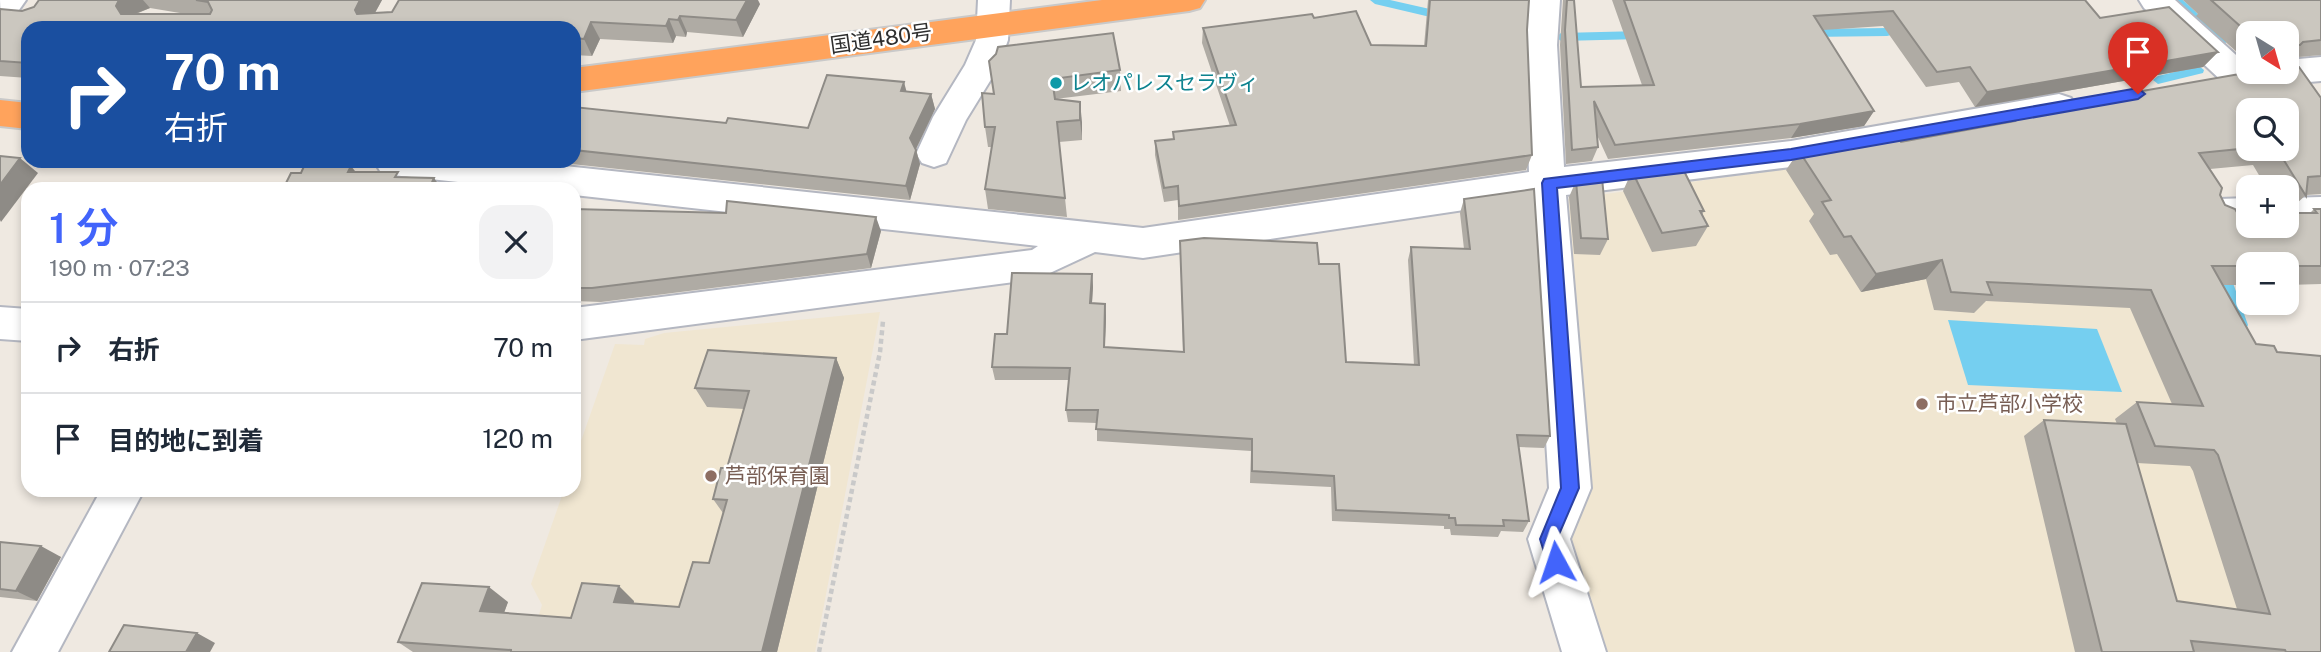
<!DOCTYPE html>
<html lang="ja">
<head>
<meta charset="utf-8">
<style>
  body { margin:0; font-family:"Public Sans","Noto Sans JP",sans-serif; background:#f2f2f3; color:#1f2937; height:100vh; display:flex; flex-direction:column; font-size:26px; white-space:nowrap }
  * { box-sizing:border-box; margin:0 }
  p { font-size:23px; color:#747a83 }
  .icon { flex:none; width:38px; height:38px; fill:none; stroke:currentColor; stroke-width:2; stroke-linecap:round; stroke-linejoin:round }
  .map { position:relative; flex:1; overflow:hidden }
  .side { position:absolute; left:21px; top:182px; width:560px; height:315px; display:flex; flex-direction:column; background:#fff; border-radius:21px; box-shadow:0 4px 10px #0003 }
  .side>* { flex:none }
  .guide { position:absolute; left:21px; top:21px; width:560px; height:147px; border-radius:21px; box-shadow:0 4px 10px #0003; background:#1a4fa0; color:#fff; overflow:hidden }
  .needle { width:46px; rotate:143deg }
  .buttons { position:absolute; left:2236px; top:21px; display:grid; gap:14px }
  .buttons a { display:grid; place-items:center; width:63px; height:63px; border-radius:14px; background:#fff; box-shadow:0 4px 10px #0003; font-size:35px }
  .pin { position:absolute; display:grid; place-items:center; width:60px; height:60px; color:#fff; margin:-72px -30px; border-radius:50% 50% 50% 0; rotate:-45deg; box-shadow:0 0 7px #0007 }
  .pin .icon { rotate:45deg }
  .me { position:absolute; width:77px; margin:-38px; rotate:355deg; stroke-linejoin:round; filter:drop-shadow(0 0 5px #0008) }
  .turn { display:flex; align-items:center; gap:24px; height:147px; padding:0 28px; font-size:32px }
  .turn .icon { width:91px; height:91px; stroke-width:2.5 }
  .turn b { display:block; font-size:49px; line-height:60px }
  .round { display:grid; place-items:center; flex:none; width:74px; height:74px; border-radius:21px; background:#f2f2f3 }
  .summary { display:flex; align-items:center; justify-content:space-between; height:119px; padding:0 28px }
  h1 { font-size:42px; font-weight:600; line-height:52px; color:#4264fb }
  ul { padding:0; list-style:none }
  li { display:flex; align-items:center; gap:21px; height:91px; padding:0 28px; border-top:2px solid #e0e1e3 }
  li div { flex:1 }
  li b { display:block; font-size:26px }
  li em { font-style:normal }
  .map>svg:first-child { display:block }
  .education { fill:#f0e6d1 }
  .water { fill:#75cff0 }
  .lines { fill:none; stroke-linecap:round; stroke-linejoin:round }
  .stream { fill:#75cff0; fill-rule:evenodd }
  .street-casing { stroke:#b4b7c1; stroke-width:4 }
  .highway-casing { stroke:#c9c9c9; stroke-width:4 }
  .path { stroke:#c9c9c9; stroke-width:4.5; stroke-dasharray:5 3.5; stroke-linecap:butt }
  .street { fill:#fff; fill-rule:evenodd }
  .highway { fill:#ffa35c; fill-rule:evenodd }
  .wall { fill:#afaba4; fill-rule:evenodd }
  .shaded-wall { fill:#8e8b86 }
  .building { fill:#cbc7bf; stroke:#8e8b86; stroke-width:2 }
  .route { fill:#4264fb; stroke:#2b41a3; stroke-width:2 }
  .culture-dot { fill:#0f9aa8; stroke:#fff; stroke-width:2.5 }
  .education-dot { fill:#8d6e63; stroke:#fff; stroke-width:2.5 }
  .labels { text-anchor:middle; stroke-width:5; stroke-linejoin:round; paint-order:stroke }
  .street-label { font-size:21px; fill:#2e2e2e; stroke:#fff }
  .culture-label { font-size:21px; fill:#0d838f; stroke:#fff; text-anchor:start }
  .education-label { font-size:21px; fill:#785e54; stroke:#fff; text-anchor:start }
</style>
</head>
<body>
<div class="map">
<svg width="2321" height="652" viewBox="0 0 2321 652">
  <rect width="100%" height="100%" fill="#efe9e1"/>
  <g class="education">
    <polygon points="1880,156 2120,207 2321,652 1592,652 1557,545 1555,201"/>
    <polygon points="880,312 815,652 527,652 542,605 531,584 564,490 574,490 574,461 615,344 644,345 645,339 664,333"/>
  </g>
  <polygon class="water" points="1948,320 2097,329 2122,392 1968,385"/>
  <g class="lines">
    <g class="stream">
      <polygon points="1370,0 1390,0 1443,12 1448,16 1443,20 1375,4"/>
      <polygon points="2172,0 2183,0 2225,39 2226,42 2225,45 2217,45"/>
      <polygon points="1903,24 1907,25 1907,31 1887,36 1809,37 1804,33 1809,29 1887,28"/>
      <polygon points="1641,31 1646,35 1641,39 1561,41 1556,37 1561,33"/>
      <polygon points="2199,66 2204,70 2203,73 2158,84 2153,80 2158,76"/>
      <polygon points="2222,264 2226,266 2228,269 2248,325 2246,329 2238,329 2236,325 2216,269 2218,266"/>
    </g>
    <defs>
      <g id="street">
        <polygon points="0,0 26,0 12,20 1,23"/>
        <polygon points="978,0 1010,0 1008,40 998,68 966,120 946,163 934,167 922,163 916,154 933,117 965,65 976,40"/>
        <polygon points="1528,0 1560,0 1557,45 1564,167 1791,141 2059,94 2071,98 2076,107 2071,116 2059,120 1791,167 1566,195 1591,488 1570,539 1606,652 1562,652 1528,539 1549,488 1531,200 1143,258 1095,252 1037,279 574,340 574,308 1032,250 1038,246 574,195 574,189 523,189 392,175 380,171 374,161 518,161 1143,228 1529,172 1525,45"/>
        <polygon points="2139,0 2175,0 2246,64 2249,63 2249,72 2287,72 2287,60 2321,57 2321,81 2238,88 2226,85 2144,8"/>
        <polygon points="2321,197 2321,225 2287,226 2285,226 2287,198"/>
        <polygon points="2249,198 2249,226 2219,227 2206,223 2201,213 2206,203 2219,199"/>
        <polygon points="0,307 28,309 28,341 0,339"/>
        <polygon points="101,490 144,490 58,652 12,652"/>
      </g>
      <g id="highway">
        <polygon points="1102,0 1205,0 1200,8 1189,11 574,92 574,68"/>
        <polygon points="0,100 28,103 28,129 0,126"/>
      </g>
    </defs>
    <use href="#street" class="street-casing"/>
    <use href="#highway" class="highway-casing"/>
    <polyline class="path" points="819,652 880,352 883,321"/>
    <use href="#street" class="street"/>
    <use href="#highway" class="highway"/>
  </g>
  <g class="wall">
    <path d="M32,0H382L375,13L760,4L743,37L687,32L686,37L676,36L673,43L600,39L592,56L574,55V28H28V78L0,76V10L22,11L34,7L39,0ZM150,8L186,14H136Z"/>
    <polygon points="1428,0 1529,0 1527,30 1532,155 1526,170 1178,220 1178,200 1164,202 1155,155 1155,141 1173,139 1173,132 1230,126 1202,43 1203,28 1314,18 1371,45 1424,46"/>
    <polygon points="1563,0 1574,0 1581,87 1642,85 1612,0 2085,0 2100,18 2218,52 2203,67 1975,107 1959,82 1926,87 1883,26 1823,30 1874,111 1864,126 1791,138 1608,159 1597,135 1598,147 1592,161 1566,164 1560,45"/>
    <polygon points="2183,0 2321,0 2321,55 2287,58 2287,33 2249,33 2249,61 2246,60 2196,16 2198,14"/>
    <polygon points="996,54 1120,70 1121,91 1055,99 1080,102 1082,140 1059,142 1067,217 988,209 985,189 992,147 988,147 985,127 994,94"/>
    <polygon points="907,92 931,94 935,109 916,149 920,164 910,200 543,161 574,161 574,107 726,123 808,128"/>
    <path d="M2321,98V194L2306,195L2287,212V187H2266L2253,165L2210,169L2225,205L2238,214L2310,213L2314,209H2321V284L2287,285V264H2249V285H2222L2321,652H2075L2024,436L2044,420L2117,424L2115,419L2137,402L2172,404L2130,308L1986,301L1974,313L1934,310L1926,279L1861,292L1837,254L1830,255L1809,221L1814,214L1786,170L1799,151L1901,142L2002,124L2010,114ZM2249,110L2287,149H2249ZM2137,463L2190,466L2193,471L2237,609L2177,601Z"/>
    <polygon points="1632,171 1704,211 1702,215 1708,226 1696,246 1652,252 1623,191"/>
    <polygon points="1576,181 1608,239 1600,255 1574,254 1569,197"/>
    <polygon points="1464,199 1550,436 1544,448 1519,447 1529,521 1523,532 1501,531 1498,537 1451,535 1450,529 1444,529 1444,526 1332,521 1331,487 1250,483 1251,451 1097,441 1097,423 1068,422 1066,410 1069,380 995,380 992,367 1007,334 1092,274 1093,287 1092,303 1105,304 1106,317 1105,347 1183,352 1180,241 1319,264 1346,362 1414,365 1408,260 1411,247 1464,249 1460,213"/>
    <polygon points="574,209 881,231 871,268 601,302 574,301"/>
    <polygon points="836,358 844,378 777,652 413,652 398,642 508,602 504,613 571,618 634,601 634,604 679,607 709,563 723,513 713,499 727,468 744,409 707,407 695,388"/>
    <polygon points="0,542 61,557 37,601 0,597"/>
  </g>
  <g class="shaded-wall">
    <polygon points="119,0 143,0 150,8 137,13 132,23 121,14 116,6"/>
    <polygon points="360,0 382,0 367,27 355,10"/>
    <polygon points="747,0 758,0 760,4 743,37 736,20"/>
    <polygon points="680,16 687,32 686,37 678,20"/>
    <polygon points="669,19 676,36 673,43 666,26"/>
    <polygon points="591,22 600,39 592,56 584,39"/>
    <polygon points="2218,52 2203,67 1975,107 1987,92"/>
    <polygon points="904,82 908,97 901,91"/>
    <polygon points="931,94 935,109 914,153 910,138"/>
    <polygon points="1080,102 1082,122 1082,140 1080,120"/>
    <polygon points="1874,111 1864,126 1791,138 1800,124"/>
    <polygon points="916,150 920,164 910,200 906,186"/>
    <polygon points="20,158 38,173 1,222 0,220 0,185"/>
    <polygon points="351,166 363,181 348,172"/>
    <polygon points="434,178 442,189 429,189"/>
    <polygon points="876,217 881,231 871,268 867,254"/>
    <polygon points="1942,260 1926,279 1861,292 1876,274"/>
    <polygon points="1092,274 1093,287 1091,316 1090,303"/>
    <polygon points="1105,304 1106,317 1104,360 1104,347"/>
    <polygon points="836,358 844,378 777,652 762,652"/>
    <polygon points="41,546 61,557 37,601 16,591"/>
    <polygon points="619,586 634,601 629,617 614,602"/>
    <polygon points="489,587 508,602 499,626 480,611"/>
    <polygon points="197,633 215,643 210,652 186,652"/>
  </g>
  <g class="building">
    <polygon points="39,0 119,0 116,6 121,14 210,14 212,10 208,2 196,0 360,0 355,10 357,14 392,12 399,0 747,0 736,20 680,16 678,20 669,19 666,26 591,22 584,39 574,38 574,28 28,28 28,63 0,61 0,9 22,11 34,7"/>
    <polygon points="1430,0 1529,0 1527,30 1532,155 1179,206 1178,186 1164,188 1155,141 1174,139 1173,132 1236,125 1203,28 1312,14 1314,18 1356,11 1371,45 1426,46"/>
    <polygon points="1567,0 1574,0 1581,87 1654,85 1624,0 2085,0 2100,18 2169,7 2218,52 1987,92 1970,67 1937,72 1893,11 1814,16 1874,111 1800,124 1615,145 1594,101 1598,147 1572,150 1565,30"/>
    <polygon points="2211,0 2321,0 2321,40 2303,42 2300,45 2287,45 2287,33 2249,34"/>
    <polygon points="1113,33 1120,70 1052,79 1055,99 1080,102 1080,120 1057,122 1065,198 985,189 995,127 985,127 982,93 994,94 989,61 996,54 998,47"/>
    <polygon points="2299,67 2321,98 2321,176 2308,177 2306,196 2277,149 2287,149 2287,110 2249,110 2249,148 2199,153 2222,188 2220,195 2225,205 2235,209 2238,214 2249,214 2249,226 2287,226 2287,213 2317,213 2314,209 2321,209 2321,266 2287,266 2287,264 2249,264 2249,266 2212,266 2256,344 2274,346 2277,352 2321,356 2321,652 2286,652 2285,650 2191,641 2194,652 2102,652 2044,420 2126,424 2177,601 2270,614 2218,455 2214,450 2155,446 2137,402 2203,406 2151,290 1987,282 1992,295 1951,292 1942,260 1876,274 1851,236 1844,237 1822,202 1831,200 1799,151 1896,134 1901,142 2015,121 2010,114 2251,72 2287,72 2287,68"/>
    <polygon points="827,75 904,82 901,91 931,94 910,138 916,150 906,186 574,150 574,107 726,123 728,118 808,128"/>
    <polygon points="0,156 20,158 0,185"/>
    <polygon points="305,164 351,166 348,172 398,172 395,177 434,178 429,189 283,189 291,173 301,173"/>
    <polygon points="1681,165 1704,211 1700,211 1708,226 1662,233 1632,171"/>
    <polygon points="1602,178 1608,239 1581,238 1576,181"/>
    <polygon points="1534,189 1550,436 1517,435 1529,521 1503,520 1504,526 1456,525 1455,518 1449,518 1449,515 1336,510 1334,476 1252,471 1252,439 1096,429 1098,410 1066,410 1070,368 992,367 995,334 1007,334 1012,273 1092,274 1090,303 1105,304 1104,347 1184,352 1180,241 1204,238 1317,243 1319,264 1339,264 1346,362 1419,365 1411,247 1470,249 1464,199"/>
    <polygon points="727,201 876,217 867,254 592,288 574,288 574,209 726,213"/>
    <polygon points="708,350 836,358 762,652 511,652 511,650 398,642 422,583 489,587 480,611 571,618 582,583 619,586 614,602 679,607 693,562 709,563 727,500 713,499 721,468 727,468 749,391 695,388"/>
    <polygon points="0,542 41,546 16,591 0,589"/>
    <polygon points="124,625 197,633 186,652 109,652"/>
  </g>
  <polygon class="route" points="2138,88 2145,94 2138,99 1791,160 1557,188 1579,488 1557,539 1565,562 1562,568 1556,570 1549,568 1540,539 1561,488 1542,183 1544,179 1791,149"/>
  <circle class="culture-dot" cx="1056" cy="83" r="7"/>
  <g class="education-dot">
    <circle cx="1922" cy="404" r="7"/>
    <circle cx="711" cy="476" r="7"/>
  </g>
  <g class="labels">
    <g class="street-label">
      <text transform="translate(881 39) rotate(-8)" y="7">国道480号</text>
    </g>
    <g class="culture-label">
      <text x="1070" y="90">レオパレスセラヴィ</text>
    </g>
    <g class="education-label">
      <text x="1936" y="411">市立芦部小学校</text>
      <text x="725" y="483">芦部保育園</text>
    </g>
  </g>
</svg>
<div class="buttons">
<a><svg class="needle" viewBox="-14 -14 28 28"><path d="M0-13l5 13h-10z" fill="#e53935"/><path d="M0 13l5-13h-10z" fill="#747a83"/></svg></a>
<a><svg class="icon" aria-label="search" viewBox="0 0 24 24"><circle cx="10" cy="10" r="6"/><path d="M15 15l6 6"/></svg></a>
<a>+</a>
<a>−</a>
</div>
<div class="pin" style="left:2138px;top:94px;background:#d93025"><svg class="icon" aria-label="arrive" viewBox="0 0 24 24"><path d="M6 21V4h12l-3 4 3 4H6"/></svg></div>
<svg class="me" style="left:1556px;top:562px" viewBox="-20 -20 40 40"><path d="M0-17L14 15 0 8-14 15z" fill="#4264fb" stroke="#fff" stroke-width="4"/></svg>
<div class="guide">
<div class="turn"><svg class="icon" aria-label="right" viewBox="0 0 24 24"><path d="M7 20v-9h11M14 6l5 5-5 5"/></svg><div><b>70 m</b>右折</div></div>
</div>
<section class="side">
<div class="summary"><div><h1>1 分</h1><p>190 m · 07:23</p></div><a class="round"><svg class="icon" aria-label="close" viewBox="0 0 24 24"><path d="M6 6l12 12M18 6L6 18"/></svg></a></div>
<ul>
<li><svg class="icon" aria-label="right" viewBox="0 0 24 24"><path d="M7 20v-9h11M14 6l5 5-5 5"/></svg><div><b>右折</b></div><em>70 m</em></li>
<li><svg class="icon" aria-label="arrive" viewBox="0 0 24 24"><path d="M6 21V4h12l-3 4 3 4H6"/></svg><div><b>目的地に到着</b></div><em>120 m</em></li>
</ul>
</section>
</div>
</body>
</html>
